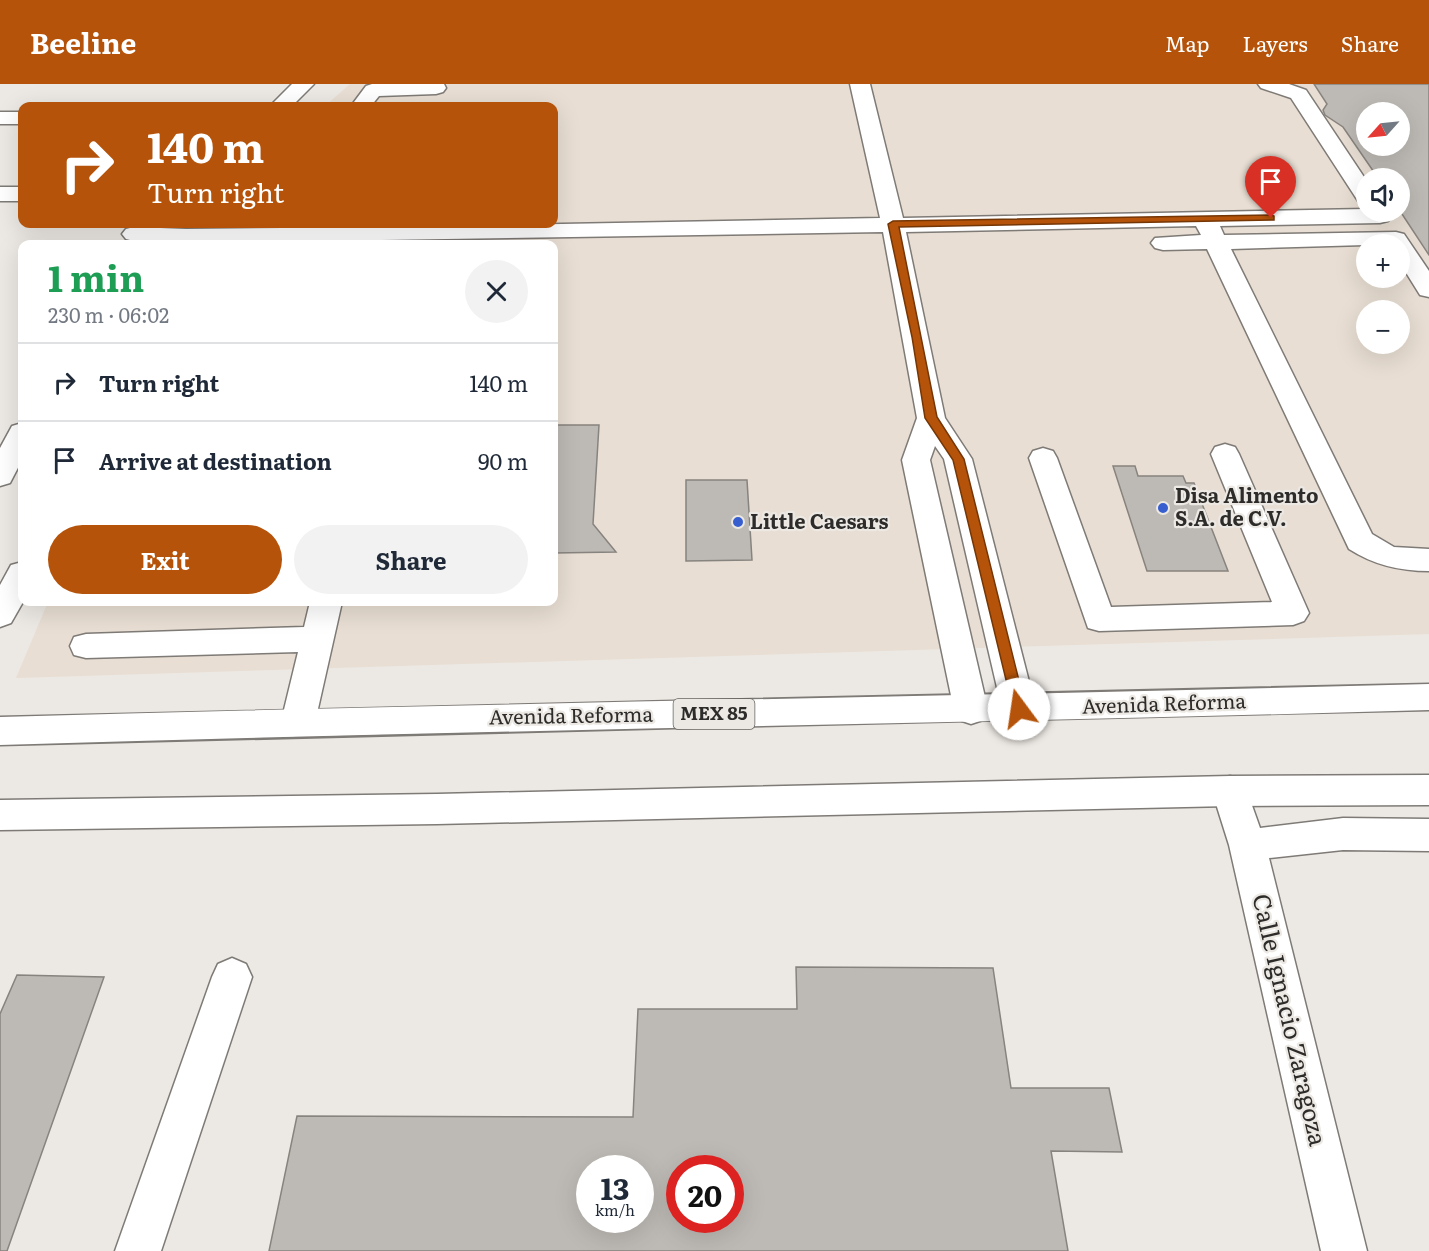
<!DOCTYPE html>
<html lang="en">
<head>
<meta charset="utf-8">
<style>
  body { margin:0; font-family:Literata,serif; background:#f2f2f3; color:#1f2937; height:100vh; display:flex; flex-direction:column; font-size:22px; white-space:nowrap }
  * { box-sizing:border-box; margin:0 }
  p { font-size:20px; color:#747a83 }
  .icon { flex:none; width:33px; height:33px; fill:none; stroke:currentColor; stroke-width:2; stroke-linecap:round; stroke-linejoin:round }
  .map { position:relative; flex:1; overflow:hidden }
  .panel { position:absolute; left:18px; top:156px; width:540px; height:366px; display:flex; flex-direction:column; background:#fff; border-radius:12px; box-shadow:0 6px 24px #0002 }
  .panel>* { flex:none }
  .banner { position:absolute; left:18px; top:18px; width:540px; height:126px; border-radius:12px; box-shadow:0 6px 24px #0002; background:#b45309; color:#fff; overflow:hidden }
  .needle { width:39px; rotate:243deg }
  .fabs { position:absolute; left:1356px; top:18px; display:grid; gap:12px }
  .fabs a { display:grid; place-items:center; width:54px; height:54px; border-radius:50%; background:#fff; box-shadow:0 6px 24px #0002; font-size:30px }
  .speed { position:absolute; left:576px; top:1071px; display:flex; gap:12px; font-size:30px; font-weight:700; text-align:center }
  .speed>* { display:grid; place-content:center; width:78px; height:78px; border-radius:50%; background:#fff; box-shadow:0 6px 24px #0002; line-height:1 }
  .speed small { font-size:15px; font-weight:400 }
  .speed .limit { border:9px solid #d22; background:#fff; color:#111 }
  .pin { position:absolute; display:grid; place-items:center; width:51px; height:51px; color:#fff; margin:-62px -26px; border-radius:50% 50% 50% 0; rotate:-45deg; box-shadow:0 0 6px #0007 }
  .pin .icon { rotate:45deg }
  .me { position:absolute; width:66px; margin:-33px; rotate:346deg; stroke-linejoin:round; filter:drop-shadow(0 0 4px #0008) }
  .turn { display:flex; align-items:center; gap:21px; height:126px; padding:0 30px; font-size:27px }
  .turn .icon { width:78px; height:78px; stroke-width:2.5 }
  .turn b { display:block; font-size:42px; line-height:51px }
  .round { display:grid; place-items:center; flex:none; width:63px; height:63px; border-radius:32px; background:#f2f2f3 }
  .overview { display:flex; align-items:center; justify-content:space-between; height:102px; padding:0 30px }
  h1 { font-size:36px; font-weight:700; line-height:45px; color:#1e9e55 }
  .button { display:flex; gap:12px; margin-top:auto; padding:12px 30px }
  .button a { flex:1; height:69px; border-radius:36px; background:#b45309; color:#fff; font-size:24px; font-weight:700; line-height:69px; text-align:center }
  .button a+a { background:#f2f2f3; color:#1f2937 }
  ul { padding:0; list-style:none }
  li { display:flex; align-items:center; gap:18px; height:78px; padding:0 30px; border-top:2px solid #e0e1e3 }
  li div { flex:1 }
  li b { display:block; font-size:22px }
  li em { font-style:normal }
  header { display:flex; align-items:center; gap:36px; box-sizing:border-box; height:84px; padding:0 30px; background:#b45309; color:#fff }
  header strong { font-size:28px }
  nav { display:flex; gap:33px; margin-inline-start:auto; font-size:21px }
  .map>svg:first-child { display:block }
  .built { fill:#e8ded3; fill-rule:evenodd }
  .building { fill:#bdb9b4; stroke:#87837e; stroke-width:1.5; fill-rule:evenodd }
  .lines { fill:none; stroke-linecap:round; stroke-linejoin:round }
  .minor-casing { stroke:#7e7a76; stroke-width:3 }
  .major-casing { stroke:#7e7a76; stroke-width:3 }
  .minor { fill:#fff; fill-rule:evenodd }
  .major { fill:#fff; fill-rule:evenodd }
  .route { fill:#b45309; stroke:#753606; stroke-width:1.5 }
  .poi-dot { fill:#375ecf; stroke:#ece8e3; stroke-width:2 }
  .labels { text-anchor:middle; stroke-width:4.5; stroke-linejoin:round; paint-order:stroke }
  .shield { fill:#ece8e3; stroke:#666462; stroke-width:1.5 }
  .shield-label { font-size:18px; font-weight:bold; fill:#2d2c2a }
  .poi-label { font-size:20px; font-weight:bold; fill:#2d2c2a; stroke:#ece8e3; text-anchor:start }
  .street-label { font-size:20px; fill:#2d2c2a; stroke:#ece8e3 }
  .near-street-label { font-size:24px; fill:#2d2c2a; stroke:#ece8e3 }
</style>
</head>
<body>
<header>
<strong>Beeline</strong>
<nav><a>Map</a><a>Layers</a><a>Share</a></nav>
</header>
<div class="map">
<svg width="1429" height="1167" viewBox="0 0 1429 1167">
  <rect width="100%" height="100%" fill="#ece8e3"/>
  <path class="built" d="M350,0H1429V550L16,594L48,518H554V160H197L210,140H554V22H325ZM1366,28H1400V62H1366ZM1366,94H1400V128H1366ZM1366,160H1400V194H1366ZM1366,226H1400V260H1366Z"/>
  <g class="building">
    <path d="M1314,0H1429V171L1400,127V94H1378L1343,43L1325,31L1323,26L1327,20ZM1366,28H1400V62H1366Z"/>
    <polygon points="554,341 599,341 593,440 616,468 554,469"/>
    <polygon points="1113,382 1135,382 1138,392 1183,392 1186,399 1194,399 1228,487 1147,487"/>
    <polygon points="686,396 747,396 752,476 686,477"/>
    <path d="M796,883L993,884L1011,1004H1109L1122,1068L1051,1067L1068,1167H269L297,1032L633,1033L638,925H797ZM590,1084H640V1136H590ZM680,1084H730V1136H680Z"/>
    <polygon points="17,891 104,893 7,1167 0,1167 0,930"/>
  </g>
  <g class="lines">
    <defs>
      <g id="minor">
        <polygon points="292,0 314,0 292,22 270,22"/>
        <polygon points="372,0 444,0 446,4 443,8 436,10 379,12 371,22 351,22 366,2"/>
        <path d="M850,0H870L903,134L1366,125V128H1389L1392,132L1388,137L1380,139L1220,142L1224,151L1396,148L1404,150L1429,187V213L1420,211L1400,179V160L1231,165L1372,450L1394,463L1429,465V487C1399,487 1374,481 1349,465L1207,165L1163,166L1155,164L1151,159L1155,154L1201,151L1196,142L906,148L945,334L972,375L1036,625L1031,635L1019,639L1007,635L1002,625L944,375L935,362L930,376L988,626L983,636L971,640L959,636L954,626L902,376L917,334L883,148L186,159L134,157L126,155L122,150L126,145L134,143L186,145L400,143L880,134Z"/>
        <polygon points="1258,0 1289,0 1306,6 1366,96 1366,119 1358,117 1291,14 1261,4"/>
        <rect x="0" y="28" width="22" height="12"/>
        <rect x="0" y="103" width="22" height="14"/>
        <polygon points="22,339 22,376 10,399 0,402 0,364 12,342"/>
        <polygon points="1225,360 1235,363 1239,370 1309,529 1304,537 1293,541 1099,547 1088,544 1029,374 1033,367 1043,364 1053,367 1057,374 1111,523 1272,518 1211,370 1215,363"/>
        <polygon points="22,478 23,518 11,539 0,543 0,501 11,481"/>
        <polygon points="310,518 342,518 315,638 310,648 298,652 286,648 281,638 298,568 86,574 74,571 70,562 74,553 86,550 304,543"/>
        <polygon points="1230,692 1243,696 1260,744 1343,734 1429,735 1429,767 1343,766 1269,774 1367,1167 1321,1167 1229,761 1212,707 1217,696"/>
        <polygon points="232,874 246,880 252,893 161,1167 115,1167 212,893 218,880"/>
      </g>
      <g id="major">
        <path d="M1429,600V626C953,640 476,646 0,661V633C476,619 953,613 1429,600Z"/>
        <polygon points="1429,691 1429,721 1230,722 437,740 0,746 0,716 437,710 1230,692"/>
      </g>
    </defs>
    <use href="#minor" class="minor-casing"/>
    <use href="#major" class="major-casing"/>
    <use href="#minor" class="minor"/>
    <use href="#major" class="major"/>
  </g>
  <polygon class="route" points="1271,131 1274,132 1274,136 899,143 937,333 964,375 1026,625 1024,629 1014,629 953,376 925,334 912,253 888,140 893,137"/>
  <g class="poi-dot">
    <circle cx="1163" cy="424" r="6"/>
    <circle cx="738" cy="438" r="6"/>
  </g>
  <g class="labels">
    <rect class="shield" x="673.5" y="615" width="81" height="30" rx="4.5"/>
    <g class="shield-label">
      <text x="714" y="636">MEX 85</text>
    </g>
    <g class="poi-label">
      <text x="1175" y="419">Disa Alimento<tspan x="1175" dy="23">S.A. de C.V.</tspan></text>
      <text x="750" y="445">Little Caesars</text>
    </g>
    <g class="street-label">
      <text transform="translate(1164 620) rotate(-2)" y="7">Avenida Reforma</text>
      <text transform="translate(571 632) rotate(-1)" y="7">Avenida Reforma</text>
    </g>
    <g class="near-street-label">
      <text transform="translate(1289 936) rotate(77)" y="8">Calle Ignacio Zaragoza</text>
    </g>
  </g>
</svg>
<div class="fabs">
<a><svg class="needle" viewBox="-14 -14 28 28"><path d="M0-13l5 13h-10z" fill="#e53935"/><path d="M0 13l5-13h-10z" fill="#747a83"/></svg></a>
<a><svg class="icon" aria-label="sound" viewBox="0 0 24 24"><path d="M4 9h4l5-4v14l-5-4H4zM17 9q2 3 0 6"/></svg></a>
<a>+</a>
<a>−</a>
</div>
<div class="speed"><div>13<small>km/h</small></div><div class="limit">20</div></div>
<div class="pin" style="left:1271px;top:134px;background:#d93025"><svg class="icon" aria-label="arrive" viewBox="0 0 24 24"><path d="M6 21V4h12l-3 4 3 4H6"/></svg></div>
<svg class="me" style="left:1019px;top:625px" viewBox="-20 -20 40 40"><circle r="19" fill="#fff"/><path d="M0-13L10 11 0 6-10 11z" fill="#b45309"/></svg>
<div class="banner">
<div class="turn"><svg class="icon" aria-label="right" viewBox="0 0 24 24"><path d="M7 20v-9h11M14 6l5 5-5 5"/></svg><div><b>140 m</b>Turn right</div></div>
</div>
<section class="panel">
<div class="overview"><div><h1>1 min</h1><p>230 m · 06:02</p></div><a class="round"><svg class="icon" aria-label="close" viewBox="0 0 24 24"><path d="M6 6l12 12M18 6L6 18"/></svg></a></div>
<ul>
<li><svg class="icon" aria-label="right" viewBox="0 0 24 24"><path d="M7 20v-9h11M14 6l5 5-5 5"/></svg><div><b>Turn right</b></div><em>140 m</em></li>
<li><svg class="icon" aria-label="arrive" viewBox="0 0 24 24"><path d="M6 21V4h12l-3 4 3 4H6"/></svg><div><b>Arrive at destination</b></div><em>90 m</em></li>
</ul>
<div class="button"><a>Exit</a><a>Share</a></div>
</section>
</div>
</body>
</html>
